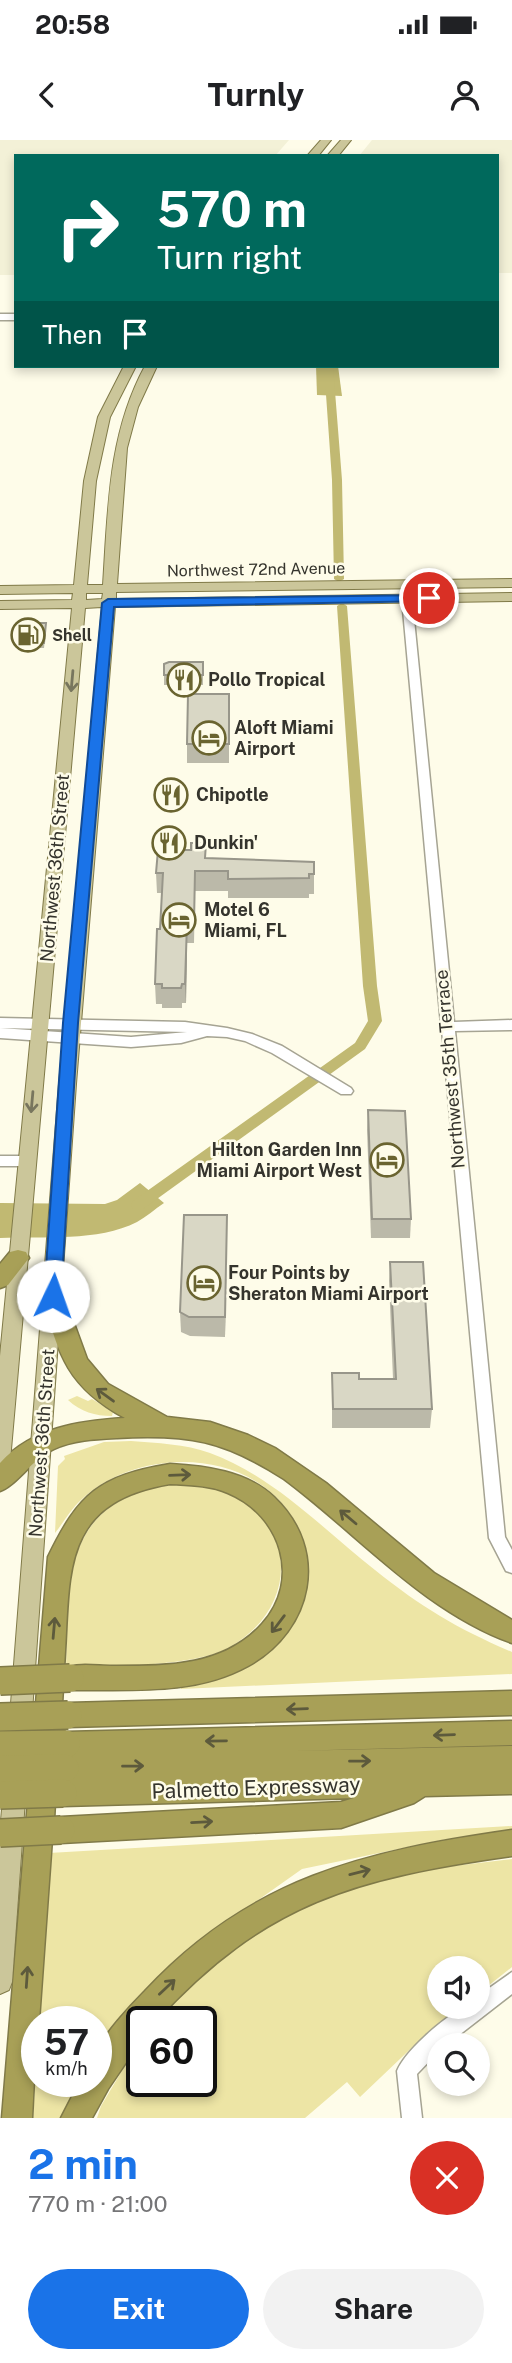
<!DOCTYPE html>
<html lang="en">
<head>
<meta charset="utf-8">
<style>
  body { margin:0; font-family:"Public Sans",sans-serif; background:#f2f2f2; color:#202124; height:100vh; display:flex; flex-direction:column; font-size:26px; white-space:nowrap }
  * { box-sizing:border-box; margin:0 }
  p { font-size:23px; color:#757577 }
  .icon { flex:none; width:38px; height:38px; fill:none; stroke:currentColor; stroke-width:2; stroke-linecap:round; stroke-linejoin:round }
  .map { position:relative; height:1978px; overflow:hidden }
  .details { display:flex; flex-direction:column; background:#fff; flex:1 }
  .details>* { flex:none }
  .guide { position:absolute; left:14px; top:14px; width:485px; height:214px; border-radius:0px; box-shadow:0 4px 10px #0003; background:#00695c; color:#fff; overflow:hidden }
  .tools { position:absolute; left:427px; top:1816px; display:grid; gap:14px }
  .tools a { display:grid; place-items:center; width:63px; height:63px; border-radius:50%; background:#fff; box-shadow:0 4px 10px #0003; font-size:35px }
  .speed { position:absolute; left:21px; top:1866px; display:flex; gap:14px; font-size:35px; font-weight:700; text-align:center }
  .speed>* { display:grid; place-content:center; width:91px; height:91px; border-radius:50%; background:#fff; box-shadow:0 4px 10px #0003; line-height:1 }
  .speed small { font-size:18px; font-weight:400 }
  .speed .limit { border:4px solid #111; border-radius:10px; background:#fff; color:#111 }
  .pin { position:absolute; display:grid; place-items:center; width:60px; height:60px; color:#fff; margin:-30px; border:4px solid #fff; border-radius:50%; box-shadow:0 2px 7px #0007 }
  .me { position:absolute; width:77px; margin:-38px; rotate:3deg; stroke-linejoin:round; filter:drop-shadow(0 0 5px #0008) }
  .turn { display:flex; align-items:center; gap:24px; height:147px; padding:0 28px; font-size:32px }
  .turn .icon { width:91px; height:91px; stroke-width:2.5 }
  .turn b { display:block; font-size:49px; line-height:60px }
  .then { display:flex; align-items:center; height:66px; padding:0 28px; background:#0003; gap:14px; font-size:26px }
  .round { display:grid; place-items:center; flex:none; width:74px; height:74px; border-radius:37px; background:#f2f2f2 }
  .summary { display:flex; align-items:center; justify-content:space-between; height:119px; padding:0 28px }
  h1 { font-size:42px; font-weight:700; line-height:52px; color:#1a73e8 }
  .action { display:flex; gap:14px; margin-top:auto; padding:14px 28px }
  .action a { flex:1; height:80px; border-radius:42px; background:#1a73e8; color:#fff; font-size:28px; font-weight:700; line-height:80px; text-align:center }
  .action a+a { background:#f2f2f2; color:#202124 }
  .status { display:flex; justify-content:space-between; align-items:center; height:49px; padding:0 35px; background:#fff; direction:ltr }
  .status svg { height:19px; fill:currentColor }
  header { display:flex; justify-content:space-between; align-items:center; height:91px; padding:0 28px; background:#fff; font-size:32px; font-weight:700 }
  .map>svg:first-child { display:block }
  .built { fill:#f3f1d7 }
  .green { fill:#ede5a5 }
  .water { fill:#c1b972 }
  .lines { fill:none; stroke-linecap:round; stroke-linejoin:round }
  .canal { fill:#c1b972; fill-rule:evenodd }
  .minor-casing { stroke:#a6a493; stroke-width:3 }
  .major-casing { stroke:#807a48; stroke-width:2 }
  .highway-casing { stroke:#807a48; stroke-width:3 }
  .minor { fill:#fff; fill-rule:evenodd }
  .major { fill:#cbc69a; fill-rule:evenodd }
  .highway { fill:#a8a057; fill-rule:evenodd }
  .highway-bridge-casing { stroke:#807a48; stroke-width:30; stroke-linecap:butt }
  .highway-bridge { stroke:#a8a057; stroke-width:27 }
  .wall { fill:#bbb9a9 }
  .shaded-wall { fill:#98968a }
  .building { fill:#d9d7c5; stroke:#98968a; stroke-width:2 }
  .oneway { stroke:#78765e }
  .oneway2 { stroke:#5d5a3c }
  .route { fill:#1a73e8; stroke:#114b97; stroke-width:2 }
  .labels { text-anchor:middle; stroke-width:5; stroke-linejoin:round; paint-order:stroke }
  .far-street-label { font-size:16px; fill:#35342d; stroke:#fefce9 }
  .far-poi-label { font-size:16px; font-weight:bold; fill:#35342d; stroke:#fefce9; text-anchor:start }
  .poi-label { font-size:18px; font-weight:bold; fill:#35342d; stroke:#fefce9; text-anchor:start }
  .street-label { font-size:18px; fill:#35342d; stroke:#fefce9 }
  .near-street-label { font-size:21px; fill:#35342d; stroke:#fefce9 }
</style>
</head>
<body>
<div class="status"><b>20:58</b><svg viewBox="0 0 49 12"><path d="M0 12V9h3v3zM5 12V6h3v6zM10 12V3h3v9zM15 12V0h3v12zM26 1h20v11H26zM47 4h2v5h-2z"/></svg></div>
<header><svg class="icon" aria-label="back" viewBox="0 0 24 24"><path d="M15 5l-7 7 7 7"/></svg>Turnly<svg class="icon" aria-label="person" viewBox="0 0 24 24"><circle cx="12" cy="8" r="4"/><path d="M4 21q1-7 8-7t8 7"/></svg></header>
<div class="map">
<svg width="512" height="1978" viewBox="0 0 512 1978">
  <rect width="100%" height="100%" fill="#fefce9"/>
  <g class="built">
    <polygon points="0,0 289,0 275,16 16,16 16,135 0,135"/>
    <polygon points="372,0 512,0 512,133 497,133 497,16 359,16"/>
  </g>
  <g class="green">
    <path d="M77,1256L88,1261L92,1259L113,1272L112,1276C95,1276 81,1272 68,1260Z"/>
    <path d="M131,1301C157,1303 185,1304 210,1313C273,1336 323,1389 375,1430C421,1467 458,1489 512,1512V1534L181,1549V1546C203,1542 228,1538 247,1527C306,1492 329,1413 279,1360C229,1307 132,1312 81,1360C71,1369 63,1383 55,1393L58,1326L65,1319L64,1316L104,1302Z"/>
    <path d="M179,1343C200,1346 228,1347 246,1361C301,1404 288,1474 230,1507C196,1527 107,1526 66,1528C69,1457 59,1379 142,1351C153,1347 167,1346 179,1343Z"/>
    <polygon points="512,1686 512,1694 447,1699 302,1729 185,1812 96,1909 96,1881 39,1881 49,1713"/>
    <polygon points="512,1719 512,1827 478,1854 478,1829 439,1829 439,1867 461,1867 422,1898 360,1957 347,1942 305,1978 97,1978 101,1966 142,1897 142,1941 201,1941 201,1881 157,1881 203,1830 287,1772 403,1732"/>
    <polygon points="37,1915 37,1941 81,1941 62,1978 33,1978"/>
  </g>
  <g class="water">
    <polygon points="316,226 338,226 342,256 317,255"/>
    <path d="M140,1043L164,1063C155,1069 146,1077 137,1082C98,1102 43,1096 0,1098V1063L105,1064L117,1060Z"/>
  </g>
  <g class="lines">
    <g class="canal">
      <polygon points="324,226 333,226 342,340 344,439 339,442 334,439 332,340"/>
      <polygon points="342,463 347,466 377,846 382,881 365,909 143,1069 133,1069 131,1065 133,1061 355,903 368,881 363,846 337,466"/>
    </g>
    <defs>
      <g id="minor">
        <rect x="0" y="174" width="16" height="6"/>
        <polygon points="407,456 412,459 454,882 512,880 512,890 455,891 505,1397 512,1410 512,1433 506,1431 489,1398 442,890 439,887 441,884 402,459"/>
        <polygon points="0,878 185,882 227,888 252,894 282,906 351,948 353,951 351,954 341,954 272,913 245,901 227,897 207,896 181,903 131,907 0,898 0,888 131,897 187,892 0,888"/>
        <polygon points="0,1016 27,1016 34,1021 27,1026 0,1026"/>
        <path d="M512,1832V1854L445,1906H439V1911L417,1934L422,1978H402L397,1931C405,1911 442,1879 461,1869C466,1866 472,1867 478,1867V1856Z"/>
      </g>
      <g id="major">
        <polygon points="321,0 331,0 318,16 307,16"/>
        <polygon points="341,0 351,0 338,16 327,16"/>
        <path d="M124,226H136L110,277L96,341L87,445H103C108,369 108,294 145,226H157L138,267L127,308L117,444L512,439V447L116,452V459L512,453V461L115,467L76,944L29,1615L26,1622L18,1625L10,1622L7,1615L59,944L102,467L85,468L10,1321L7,1327L0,1329V1216L72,468L0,469V461L72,460L73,453L0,454V446L74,445L84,341L98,277ZM86,453H103L102,459L86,460Z"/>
        <polygon points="15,1636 23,1639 26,1646 12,1842 9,1850 0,1854 0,1692 4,1646 7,1639"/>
      </g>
      <g id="highway">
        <polygon points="18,1110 26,1112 29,1118 8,1145 0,1148 0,1124 10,1112"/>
        <path d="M53,1147L61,1150L64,1156L87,1219L108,1244L167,1277L210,1282L248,1295L275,1308L326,1343L434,1433L512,1480V1503C423,1471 358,1394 284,1339C223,1300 189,1294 117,1298C96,1299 73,1300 54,1309C32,1319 16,1346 0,1351V1323C33,1287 79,1281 125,1278C68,1247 59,1216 42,1156L45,1150Z"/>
        <path d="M170,1324C205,1326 247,1331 274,1357C330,1410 313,1490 248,1526C194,1556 129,1549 70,1550L63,1547L62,1565L68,1563L512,1551V1575L68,1587L60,1584V1594L66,1592L512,1581V1605L291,1611L512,1606V1654L425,1656L414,1663L341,1688L61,1703L52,1699L39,1881H37L32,1978H2L48,1417C79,1353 99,1336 170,1324ZM170,1344C190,1345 209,1345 228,1353C281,1375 302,1440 262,1484C223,1527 166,1526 112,1526C97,1526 79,1523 64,1528C71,1437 57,1363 170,1344ZM57,1637L65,1640L56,1643ZM354,1658L341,1662L61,1677L54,1680L55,1662L63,1666Z"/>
        <path d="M512,1690V1716C356,1738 266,1761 156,1881H142V1899L108,1949L92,1978H61L80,1941H96C96,1933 94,1922 96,1914C101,1897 132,1864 145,1851C250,1738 365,1711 512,1690Z"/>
      </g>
    </defs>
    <use href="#minor" class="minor-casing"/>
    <use href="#major" class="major-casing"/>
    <use href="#highway" class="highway-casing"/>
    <use href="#minor" class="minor"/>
    <use href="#major" class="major"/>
    <use href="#highway" class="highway"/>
    <defs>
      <g id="highway-bridge">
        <polyline points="0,1541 70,1538"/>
        <polyline points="0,1577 68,1575"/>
        <polyline points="0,1605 66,1604"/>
        <polyline points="0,1629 65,1628"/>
        <polyline points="0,1655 63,1653"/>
        <polyline points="0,1693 61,1690"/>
      </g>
    </defs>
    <use href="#highway-bridge" class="highway-bridge-casing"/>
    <use href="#highway-bridge" class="highway-bridge"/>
  </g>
  <g class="wall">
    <polygon points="46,488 44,508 17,508 16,503"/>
    <polygon points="203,522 203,545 164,545 164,535"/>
    <polygon points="229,554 229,623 187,623 187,604"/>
    <polygon points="206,703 206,718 314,734 314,754 309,754 309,758 228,758 228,751 195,751 194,803 187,803 186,863 182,863 182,868 162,868 162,864 156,864 155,844 160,789 162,753 157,753 156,733 191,710"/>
    <polygon points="368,970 411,1079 410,1098 371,1098 367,990"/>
    <polygon points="227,1075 225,1197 190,1196 181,1192 180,1172"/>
    <polygon points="390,1122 432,1269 430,1288 332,1288 332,1233 359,1239 393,1239 389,1141"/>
  </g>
  <g class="shaded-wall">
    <polygon points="187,783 187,803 186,863 185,844"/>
    <polygon points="227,1075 227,1094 225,1197 225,1177"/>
  </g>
  <g class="building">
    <polygon points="18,483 46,483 44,503 16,503"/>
    <polygon points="169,522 203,522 203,535 164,535 164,524"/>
    <polygon points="188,554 229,554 229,604 187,604"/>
    <polygon points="191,703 206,703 205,718 314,722 314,734 309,734 309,738 228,739 228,731 195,731 194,783 187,783 185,844 182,844 181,848 162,848 162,844 155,844 157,789 160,789 163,733 156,733 158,710 191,710"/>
    <polygon points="368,970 405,971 411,1079 372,1079"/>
    <polygon points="184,1075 227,1075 225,1177 189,1177 180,1172"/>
    <polygon points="390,1122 423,1122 432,1269 333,1269 332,1233 359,1233 359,1239 396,1239"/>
  </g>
  <defs><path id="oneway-shaft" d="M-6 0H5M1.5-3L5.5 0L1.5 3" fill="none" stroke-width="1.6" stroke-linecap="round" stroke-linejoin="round" transform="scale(1.75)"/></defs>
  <g class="oneway">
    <use href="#oneway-shaft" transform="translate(72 541) rotate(95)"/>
    <use href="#oneway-shaft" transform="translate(32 962) rotate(95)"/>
  </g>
  <g class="oneway2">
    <use href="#oneway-shaft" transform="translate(105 1255) rotate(-144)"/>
    <use href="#oneway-shaft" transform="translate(180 1335) rotate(-2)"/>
    <use href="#oneway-shaft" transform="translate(348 1377) rotate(-140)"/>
    <use href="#oneway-shaft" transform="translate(278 1484) rotate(127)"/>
    <use href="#oneway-shaft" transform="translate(54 1488) rotate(-85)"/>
    <use href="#oneway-shaft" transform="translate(297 1569) rotate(178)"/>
    <use href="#oneway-shaft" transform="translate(444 1595) rotate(178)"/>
    <use href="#oneway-shaft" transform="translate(216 1601) rotate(179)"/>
    <use href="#oneway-shaft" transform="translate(360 1621) rotate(-1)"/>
    <use href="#oneway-shaft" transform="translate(133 1626) rotate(-1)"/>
    <use href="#oneway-shaft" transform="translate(202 1682) rotate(-3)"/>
    <use href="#oneway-shaft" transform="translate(360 1732) rotate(-14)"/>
    <use href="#oneway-shaft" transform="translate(27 1837) rotate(-86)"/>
    <use href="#oneway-shaft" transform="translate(167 1847) rotate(-43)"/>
  </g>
  <polygon class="route" points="429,455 435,458 433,461 114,467 78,883 61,1156 59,1161 47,1161 44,1156 63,883 102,463 108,459"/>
  <defs>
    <symbol id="fuel-ring" viewBox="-11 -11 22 22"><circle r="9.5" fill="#fefce9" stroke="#6a6430" stroke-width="1.5"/><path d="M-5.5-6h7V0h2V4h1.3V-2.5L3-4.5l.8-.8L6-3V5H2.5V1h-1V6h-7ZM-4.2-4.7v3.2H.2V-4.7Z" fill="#6a6430"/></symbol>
    <symbol id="restaurant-ring" viewBox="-11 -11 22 22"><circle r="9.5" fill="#fefce9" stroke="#6a6430" stroke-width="1.5"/><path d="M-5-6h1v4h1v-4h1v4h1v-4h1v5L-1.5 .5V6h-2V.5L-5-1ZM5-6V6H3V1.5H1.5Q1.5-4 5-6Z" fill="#6a6430"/></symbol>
    <symbol id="hotel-ring" viewBox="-11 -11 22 22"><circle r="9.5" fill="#fefce9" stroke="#6a6430" stroke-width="1.5"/><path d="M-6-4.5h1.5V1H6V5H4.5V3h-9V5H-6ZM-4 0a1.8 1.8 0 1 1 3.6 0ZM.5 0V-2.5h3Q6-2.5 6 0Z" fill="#6a6430"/></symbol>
  </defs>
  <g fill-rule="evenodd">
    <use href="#fuel-ring" x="9" y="476" width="38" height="38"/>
    <use href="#restaurant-ring" x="165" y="521" width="38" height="38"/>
    <use href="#hotel-ring" x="190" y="579" width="38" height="38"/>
    <use href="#restaurant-ring" x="152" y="636" width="38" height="38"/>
    <use href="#restaurant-ring" x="150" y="684" width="38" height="38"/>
    <use href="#hotel-ring" x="160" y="761" width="38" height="38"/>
    <use href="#hotel-ring" x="368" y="1001" width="38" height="38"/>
    <use href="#hotel-ring" x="185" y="1124" width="38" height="38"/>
  </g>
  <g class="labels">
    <g class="far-street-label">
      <text transform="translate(256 429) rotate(-1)" y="6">Northwest 72nd Avenue</text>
    </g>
    <g class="far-poi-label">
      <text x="52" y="501">Shell</text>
    </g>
    <g class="poi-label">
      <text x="208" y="546">Pollo Tropical</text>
      <text x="234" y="594">Aloft Miami<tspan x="234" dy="21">Airport</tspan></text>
      <text x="196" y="661">Chipotle</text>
      <text x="194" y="709">Dunkin'</text>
      <text x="204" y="776">Motel 6<tspan x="204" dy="21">Miami, FL</tspan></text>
      <text x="362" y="1016" text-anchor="end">Hilton Garden Inn<tspan x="362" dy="21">Miami Airport West</tspan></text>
      <text x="228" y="1139">Four Points by<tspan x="228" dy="21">Sheraton Miami Airport</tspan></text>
    </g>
    <g class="street-label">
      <text transform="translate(55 728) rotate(-85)" y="6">Northwest 36th Street</text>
      <text transform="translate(450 929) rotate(-95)" y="6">Northwest 35th Terrace</text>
      <text transform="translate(42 1303) rotate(-86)" y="6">Northwest 36th Street</text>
    </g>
    <g class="near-street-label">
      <text transform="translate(256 1648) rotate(-2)" y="7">Palmetto Expressway</text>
    </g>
  </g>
</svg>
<div class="tools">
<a><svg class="icon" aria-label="sound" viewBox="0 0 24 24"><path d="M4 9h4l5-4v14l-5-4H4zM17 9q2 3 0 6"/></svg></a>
<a><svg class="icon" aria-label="search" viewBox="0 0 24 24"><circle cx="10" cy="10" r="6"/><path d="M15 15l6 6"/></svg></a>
</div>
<div class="speed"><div>57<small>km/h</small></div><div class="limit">60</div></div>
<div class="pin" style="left:429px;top:458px;background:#d93025"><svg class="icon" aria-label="arrive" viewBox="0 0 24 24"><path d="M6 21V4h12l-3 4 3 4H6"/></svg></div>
<svg class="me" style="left:53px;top:1156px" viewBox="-20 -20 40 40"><circle r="19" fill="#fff"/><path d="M0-13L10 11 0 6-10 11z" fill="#1a73e8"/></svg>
<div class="guide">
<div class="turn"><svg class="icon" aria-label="right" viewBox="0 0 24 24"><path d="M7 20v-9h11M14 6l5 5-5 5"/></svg><div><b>570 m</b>Turn right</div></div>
<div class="then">Then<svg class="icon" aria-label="arrive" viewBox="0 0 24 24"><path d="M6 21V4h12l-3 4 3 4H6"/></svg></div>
</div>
</div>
<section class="details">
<div class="summary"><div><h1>2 min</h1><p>770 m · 21:00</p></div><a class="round" style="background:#d93025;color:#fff"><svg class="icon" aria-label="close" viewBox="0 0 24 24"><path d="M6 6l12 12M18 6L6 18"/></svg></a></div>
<div class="action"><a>Exit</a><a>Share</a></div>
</section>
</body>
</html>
